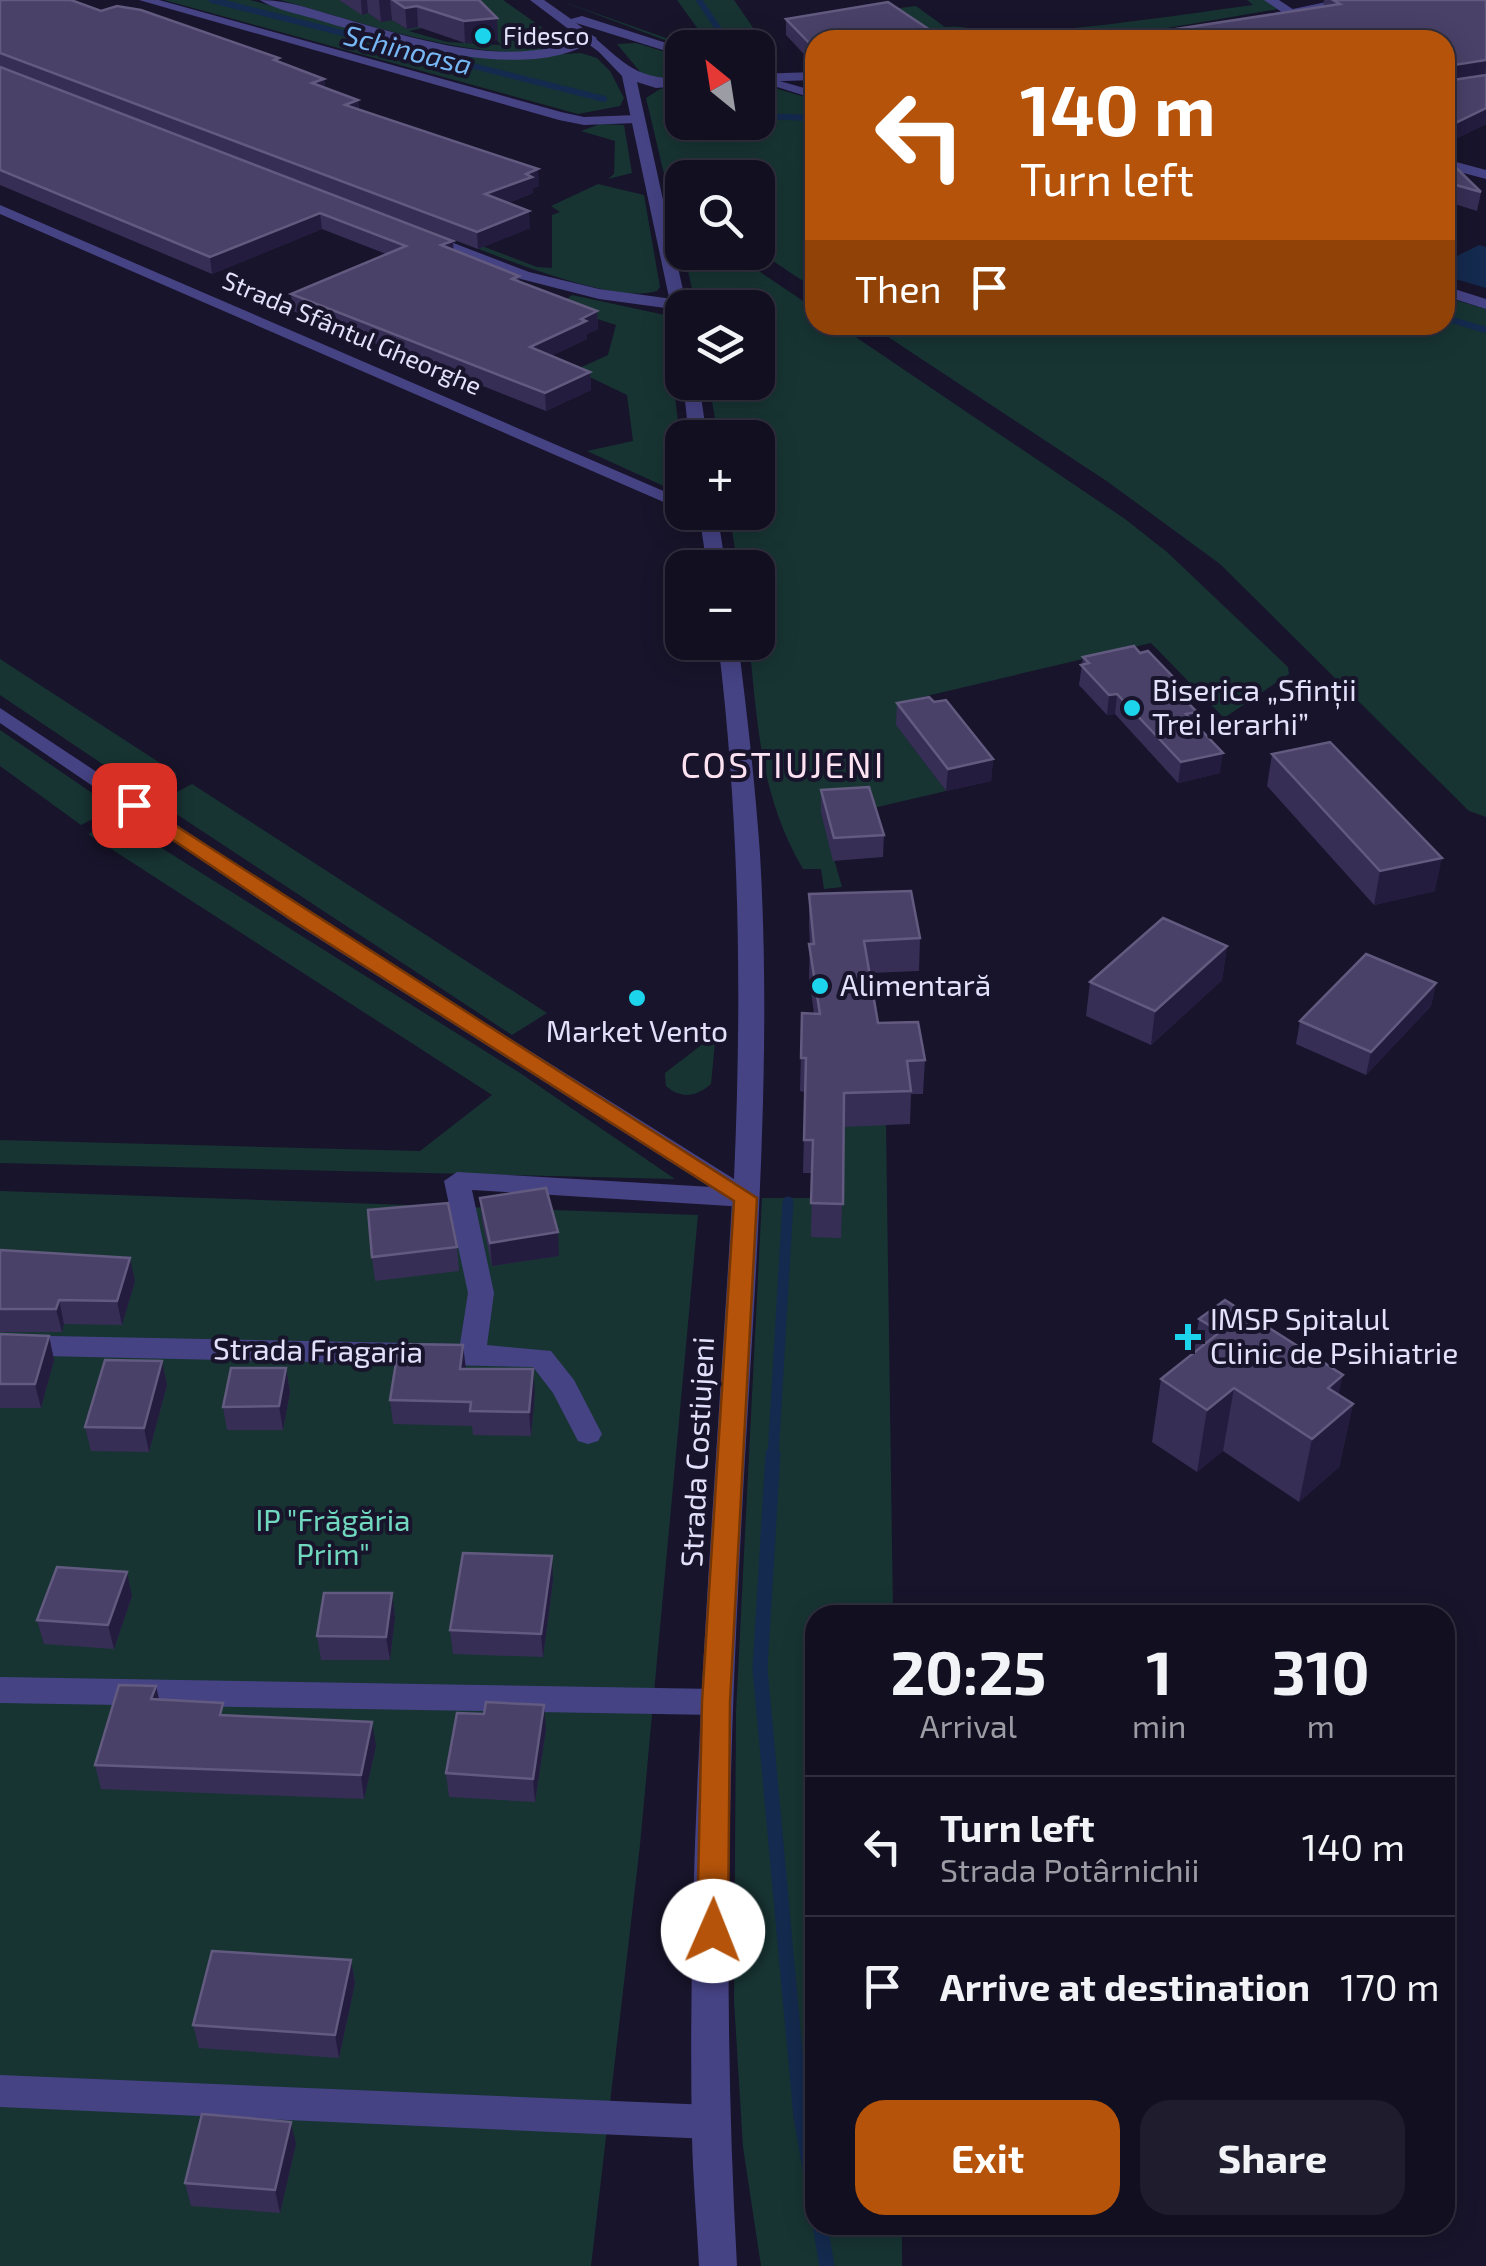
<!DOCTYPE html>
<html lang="en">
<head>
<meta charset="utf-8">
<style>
  body { margin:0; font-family:"Exo 2",sans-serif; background:#1f1d2d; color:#f1f3f6; height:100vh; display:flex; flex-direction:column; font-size:38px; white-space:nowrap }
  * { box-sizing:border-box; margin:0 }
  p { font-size:32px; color:#9c9ca5 }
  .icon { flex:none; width:55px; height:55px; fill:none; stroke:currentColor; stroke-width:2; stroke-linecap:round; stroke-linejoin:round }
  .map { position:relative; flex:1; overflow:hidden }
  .panel { position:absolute; left:805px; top:1605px; width:650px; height:630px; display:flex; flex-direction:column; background:#120f20; border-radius:30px; box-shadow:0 5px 25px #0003,0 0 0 2px #312f3e }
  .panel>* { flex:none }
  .banner { position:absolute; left:805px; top:30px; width:650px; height:305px; border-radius:30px; box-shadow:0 5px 25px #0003,0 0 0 2px #312f3e; background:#b45309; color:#fff; overflow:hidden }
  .needle { width:65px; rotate:330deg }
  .tools { position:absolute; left:665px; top:30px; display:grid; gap:20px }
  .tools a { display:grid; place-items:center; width:110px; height:110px; border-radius:20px; background:#120f20; box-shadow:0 5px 25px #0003,0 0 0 2px #312f3e; font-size:50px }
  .pin { position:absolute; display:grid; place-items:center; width:85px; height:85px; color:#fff; margin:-42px; border-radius:20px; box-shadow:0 5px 15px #0006 }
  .me { position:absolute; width:110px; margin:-55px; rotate:1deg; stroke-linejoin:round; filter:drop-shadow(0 0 8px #0008) }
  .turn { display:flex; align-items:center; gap:35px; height:210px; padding:0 50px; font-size:45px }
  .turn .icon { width:130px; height:130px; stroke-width:2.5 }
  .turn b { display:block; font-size:70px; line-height:85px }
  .then { display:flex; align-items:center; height:95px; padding:0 50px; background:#0003; gap:20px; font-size:38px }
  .eta { display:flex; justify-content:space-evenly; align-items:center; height:170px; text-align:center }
  .eta b { font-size:60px; font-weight:700; line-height:70px }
  .button { display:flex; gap:20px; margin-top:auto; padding:20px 50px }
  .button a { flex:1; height:115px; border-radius:30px; background:#b45309; color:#fff; font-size:40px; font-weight:700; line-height:115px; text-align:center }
  .button a+a { background:#1f1d2d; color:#f1f3f6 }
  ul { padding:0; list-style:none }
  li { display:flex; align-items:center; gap:30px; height:140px; padding:0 50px; border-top:2px solid #312f3e }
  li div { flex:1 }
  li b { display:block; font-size:38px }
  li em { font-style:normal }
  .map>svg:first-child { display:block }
  .green { fill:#173433; fill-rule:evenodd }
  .water { fill:#142a4e }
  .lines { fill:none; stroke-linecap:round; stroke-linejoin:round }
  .stream-far2 { stroke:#142a4e; stroke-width:6 }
  .stream-far1 { stroke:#142a4e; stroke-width:11 }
  .stream { stroke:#142a4e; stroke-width:15 }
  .minor { fill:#464385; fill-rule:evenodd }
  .tertiary { fill:#464385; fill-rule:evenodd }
  .wall { fill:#372e56 }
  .shaded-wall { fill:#231c3e }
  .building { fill:#494168; stroke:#625a7f; stroke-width:2.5 }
  .route { fill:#b45309; stroke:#753606; stroke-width:2.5 }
  .poi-dot { fill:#1cd5ec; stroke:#18142b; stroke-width:4 }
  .labels { text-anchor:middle; stroke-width:8; stroke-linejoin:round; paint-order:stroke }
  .far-poi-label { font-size:25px; fill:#e3e0fc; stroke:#18142b; text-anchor:start }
  .far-street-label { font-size:25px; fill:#e3e0fc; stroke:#18142b }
  .far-water-label { font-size:28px; font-style:italic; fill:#77b8f4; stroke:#18142b }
  .poi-label { font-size:30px; fill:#e3e0fc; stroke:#18142b; text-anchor:start }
  .street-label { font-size:30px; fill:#e3e0fc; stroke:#18142b }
  .park-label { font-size:30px; fill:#70d8bf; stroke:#18142b }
  .quarter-label { font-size:35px; letter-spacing:2.5px; fill:#fde2f2; stroke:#18142b }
</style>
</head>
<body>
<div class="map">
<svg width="1486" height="2266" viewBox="0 0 1486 2266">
  <rect width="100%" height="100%" fill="#18142b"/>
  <g class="green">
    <polygon points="164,0 250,0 440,52 505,57 581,53 597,58 610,71 624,98 620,106 578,114"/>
    <path d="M280,0H339L362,14L368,13L381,22L392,20L407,29L449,0H503L564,43C508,74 343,17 280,0ZM475,16L501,45L447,42L409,31Z"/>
    <polygon points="558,0 683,44 706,40 677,0 734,0 756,32 739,35 749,47 678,45"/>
    <path d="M1247,0H1266L1278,9L1098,40H940L898,8L869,12L916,6L945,27C963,24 989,34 1013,33C1094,28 1173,16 1253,5Z"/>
    <polygon points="636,43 682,57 682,79 647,80 617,44"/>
    <polygon points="758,83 815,100 815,289 758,251 758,178 682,178 682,204 668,191 646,98 660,89 682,85 682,122 758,122"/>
    <polygon points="600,124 624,125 632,173 608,179 614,174 615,141 581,131"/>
    <path d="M598,184L644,195L660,287L657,291C614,305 495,255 450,238L456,236L537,267L552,268V215L560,212L551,206Z"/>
    <path d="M684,253H732L815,309V325H838L1125,519L1167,552L1288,667L1289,674L1224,718L1151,643L918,698L928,719L897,726L946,791L869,809L821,813L842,887L824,889L821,869H803C760,796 758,725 749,643L758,642V568L738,567L729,513L758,512V438L718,437L709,383L758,382V308L696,307Z"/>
    <polygon points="572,295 665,315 682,454 682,486 668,488 587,451 633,441 627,395 575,370 608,355 616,325 557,306"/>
    <polygon points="1445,297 1486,309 1486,817 1469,811 1220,564 1108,482 870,325 1445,325"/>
    <polygon points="0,659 177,774 144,792 0,695"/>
    <polygon points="0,730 114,808 81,825 0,766"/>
    <polygon points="192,784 547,1013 512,1035 158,802"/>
    <polygon points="117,820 520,1073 675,1179 0,1163 0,1140 420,1151 492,1095 88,834"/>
    <path d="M708,1040L715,1043L711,1084C696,1097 681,1099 666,1086L665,1073Z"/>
    <polygon points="874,1041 886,1125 893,1615 815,1615 815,2225 902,2225 902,2266 761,2266 743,2147 734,2001 736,1712 762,1198 812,1198 844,1048"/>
    <polygon points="0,1191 698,1215 640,1845 591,2266 0,2266"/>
  </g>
  <polygon class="water" points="1479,245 1486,247 1486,288 1445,276 1445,262"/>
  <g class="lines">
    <g class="stream-far2">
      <polyline points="212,0 604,99"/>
      <polyline points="699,0 724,37"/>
      <polyline points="677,104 682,104"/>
      <polyline points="758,116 815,118"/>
      <polyline points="1445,318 1486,330"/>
    </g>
    <polyline class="stream-far1" points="773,1457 788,1202"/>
    <g class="stream">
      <polyline points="773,1454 760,1669 801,2117 815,2197"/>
      <polyline points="820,2225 827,2266"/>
    </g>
    <g class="minor">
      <polygon points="139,0 159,0 561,112 584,117 637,115 644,119 637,123 584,125 559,120"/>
      <path d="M260,0C291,0 319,12 349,20C413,38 488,62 554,47C566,45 578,38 590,34L597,38C532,86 396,43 325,22C305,15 277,11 260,0Z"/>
      <polygon points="1264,0 1279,0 1297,12 1286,15"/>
      <polygon points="758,75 815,91 815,99 758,81"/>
      <polygon points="1445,159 1486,170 1486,179 1445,168"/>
      <polygon points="0,205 682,499 682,510 0,214"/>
      <polygon points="420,234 430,234 529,272 599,289 680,300 688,305 680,310 599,299 517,278 420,240"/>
      <polygon points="1445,286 1486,299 1486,309 1445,296"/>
      <polygon points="457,1172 746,1189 759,1198 746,1207 472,1190 494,1293 487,1345 551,1351 574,1380 602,1434 598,1441 588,1444 578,1441 553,1393 533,1367 0,1355 0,1335 460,1344 468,1293 444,1181"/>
      <polygon points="0,1677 716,1689 727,1693 732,1702 727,1711 716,1715 0,1703"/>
      <polygon points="0,2075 710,2105 723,2110 728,2122 723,2134 710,2139 0,2107"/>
    </g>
    <g class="tertiary">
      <path d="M530,0H544L571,19L582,16L682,48V56L576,23C618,53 628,81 682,78V86L656,88L637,82L687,308H682V326L674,321L622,76L599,52Z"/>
      <polygon points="1336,0 1365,0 1270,19 1264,15"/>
      <polygon points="815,72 815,80 758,82 758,74"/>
      <polygon points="683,382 699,382 707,438 689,438"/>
      <polygon points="699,512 717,512 726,568 707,568"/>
      <path d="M718,642H738C747,713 755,783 760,854C774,1093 750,1333 739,1572C727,1804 724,2034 737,2266H699C697,2223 693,2181 692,2138C686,1825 714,1513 732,1201L291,921L0,723V708L307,911L734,1179C742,998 740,822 718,642Z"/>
    </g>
  </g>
  <g class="wall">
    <polygon points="0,0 101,11 280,62 324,79 325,88 358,100 359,109 539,186 533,188 533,193 508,203 530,228 478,249 26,77 453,241 453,250 519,276 519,282 597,311 598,329 587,334 587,339 551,356 590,372 591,390 546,411 293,311 291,294 386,254 322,229 212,274 0,185"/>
    <polygon points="339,0 479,0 498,40 465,43 418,27 407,29 392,20 381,22 368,13 362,15"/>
    <polygon points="1324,0 1486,0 1486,124 1445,144 1445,40 1124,40 1124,37 1323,7"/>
    <polygon points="786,19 815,40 815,66 786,35"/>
    <polygon points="1445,157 1481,192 1477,211 1445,201"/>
    <polygon points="1140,653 1177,681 1176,690 1195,724 1220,773 1178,783 1115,714 1107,715 1079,685 1083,657"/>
    <polygon points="934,702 993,759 991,781 946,791 896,725 897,703"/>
    <polygon points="1272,754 1435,891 1374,905 1267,786"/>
    <polygon points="821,790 884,835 883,857 833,861 821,813"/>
    <polygon points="809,894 920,938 919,971 870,973 878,1023 925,1060 923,1094 911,1094 910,1124 844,1127 841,1238 811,1237 812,1173 803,1173 805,1092 800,1091 802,1013 814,1014 809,976 810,944 809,927"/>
    <polygon points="1227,946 1222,980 1151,1045 1086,1016 1090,982"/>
    <polygon points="1436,983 1431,1006 1366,1075 1296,1044 1300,1021"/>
    <polygon points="480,1198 559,1256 492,1266 482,1221"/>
    <polygon points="457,1247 459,1271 375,1281 372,1257"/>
    <polygon points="0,1250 135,1281 122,1325 64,1324 62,1332 0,1332"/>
    <polygon points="1199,1319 1353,1404 1339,1467 1299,1502 1223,1451 1197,1472 1152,1442 1161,1379 1194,1353"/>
    <polygon points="0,1334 49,1336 54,1360 41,1408 0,1408"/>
    <polygon points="162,1361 167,1385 149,1452 91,1451 85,1427"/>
    <polygon points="286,1368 290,1392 283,1430 227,1430 223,1407"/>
    <polygon points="465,1369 535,1393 531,1436 473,1435 472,1426 393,1424 390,1400"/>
    <polygon points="553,1580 543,1657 453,1654 450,1630"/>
    <polygon points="392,1593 395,1617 390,1660 321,1660 317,1636"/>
    <polygon points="132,1596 114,1649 44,1644 37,1620"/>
    <polygon points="156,1686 159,1699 226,1716 376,1746 364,1799 101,1789 95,1765"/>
    <polygon points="546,1729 535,1802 449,1797 446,1773"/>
    <polygon points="351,1960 355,1983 339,2058 199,2048 193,2025"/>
    <polygon points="296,2144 280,2213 191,2206 185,2183"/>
  </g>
  <g class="shaded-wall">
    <polygon points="361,0 367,0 368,13 362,15"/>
    <polygon points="379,0 390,0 392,20 381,22"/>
    <polygon points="417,6 418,27 407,29 405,8"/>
    <polygon points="497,18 498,40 465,43 464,21"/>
    <polygon points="1486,60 1485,76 1445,83 1447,66"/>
    <polygon points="324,79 326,94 312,83"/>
    <polygon points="358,100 359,116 345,105"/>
    <polygon points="1486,108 1486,124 1445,144 1445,128"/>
    <polygon points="538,169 539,186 533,188 533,193 487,211 485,194"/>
    <polygon points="529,211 530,228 478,249 477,232"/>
    <polygon points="320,213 322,229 212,274 210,257"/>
    <polygon points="453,241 454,258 441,245"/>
    <polygon points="597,311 598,329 587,334 587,339 532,365 530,347"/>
    <polygon points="590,372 591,390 546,411 545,393"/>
    <polygon points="1117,694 1115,714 1107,715 1109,695"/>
    <polygon points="1197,712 1194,732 1186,714"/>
    <polygon points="1223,753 1220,773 1178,783 1181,762"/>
    <polygon points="993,759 991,781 946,791 948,769"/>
    <polygon points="1442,858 1435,891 1374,905 1380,871"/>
    <polygon points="1227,946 1222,980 1151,1045 1155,1011"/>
    <polygon points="1436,983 1431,1006 1366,1075 1371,1052"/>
    <polygon points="558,1232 559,1256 492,1266 490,1243"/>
    <polygon points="130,1258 135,1281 122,1325 117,1301"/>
    <polygon points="59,1300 64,1324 62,1332 56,1309"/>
    <polygon points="49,1336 54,1360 41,1408 35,1384"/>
    <polygon points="463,1345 466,1369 460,1369"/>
    <polygon points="162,1361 167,1385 149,1452 144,1428"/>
    <polygon points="286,1368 290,1392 283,1430 279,1406"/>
    <polygon points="533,1369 535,1393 531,1436 529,1412"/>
    <polygon points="1343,1375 1333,1421 1353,1404 1339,1467 1299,1502 1312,1439 1328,1388"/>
    <polygon points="1234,1388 1223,1451 1197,1472 1207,1410"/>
    <polygon points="552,1556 553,1580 543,1657 541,1634"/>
    <polygon points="127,1572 132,1596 114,1649 108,1625"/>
    <polygon points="392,1593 395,1617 390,1660 386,1637"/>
    <polygon points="156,1686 161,1709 151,1699"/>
    <polygon points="544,1705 546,1729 535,1802 533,1779"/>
    <polygon points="372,1722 376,1746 364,1799 361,1775"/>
    <polygon points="351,1960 355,1983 339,2058 335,2035"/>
    <polygon points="291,2122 296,2144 280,2213 275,2190"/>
  </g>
  <g class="building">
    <polygon points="0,0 71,0 101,11 117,6 141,10 279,58 274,60 324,79 312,83 358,100 345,105 538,169 526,174 532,177 485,194 529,211 477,232 0,53"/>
    <polygon points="393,0 479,0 497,18 464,21 417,6 405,8"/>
    <polygon points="1333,0 1486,0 1486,60 1447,66 1446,81 1486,75 1486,108 1445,128 1445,40 1129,40 1124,37 1340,4"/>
    <polygon points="888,2 945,40 815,40 815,49 786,19"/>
    <polygon points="0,67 453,241 441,245 519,276 512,279 597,311 581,319 586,321 530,347 590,372 545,393 291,294 406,246 320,213 210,257 0,170"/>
    <polygon points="1445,157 1481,192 1445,182"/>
    <polygon points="1134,646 1140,653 1148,651 1177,681 1168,683 1197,712 1186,714 1223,753 1181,762 1117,694 1109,695 1081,665 1089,663 1083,657"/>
    <polygon points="929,697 934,702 946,700 993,759 948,769 897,703"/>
    <polygon points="1330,742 1442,858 1380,871 1272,754"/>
    <polygon points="869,787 884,835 834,838 821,790"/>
    <polygon points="911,891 920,938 864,941 878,1023 918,1022 925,1060 907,1061 911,1091 844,1093 843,1204 811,1203 813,1140 804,1140 806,1058 801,1058 802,1013 820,1014 809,944 814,944 809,894"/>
    <polygon points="1163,918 1227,946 1155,1011 1090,982"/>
    <polygon points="1366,954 1436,983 1371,1052 1300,1021"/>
    <polygon points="546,1188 558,1232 490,1243 480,1198"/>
    <polygon points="448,1203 457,1247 372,1257 368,1210"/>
    <polygon points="0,1250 130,1258 117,1301 59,1300 56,1309 0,1309"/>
    <polygon points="1225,1300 1343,1375 1328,1388 1353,1404 1312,1439 1234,1388 1207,1410 1161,1379 1220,1332 1199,1319"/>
    <polygon points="0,1334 49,1336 35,1384 0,1384"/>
    <polygon points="399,1344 463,1345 460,1369 533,1369 529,1412 470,1411 471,1402 390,1400"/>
    <polygon points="105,1360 162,1361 144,1428 85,1427"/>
    <polygon points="231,1368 286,1368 279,1406 223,1407"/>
    <polygon points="463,1553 552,1556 541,1634 450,1630"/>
    <polygon points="57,1567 127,1572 108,1625 37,1620"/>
    <polygon points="324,1593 392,1593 386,1637 317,1636"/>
    <polygon points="119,1685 156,1686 151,1699 223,1703 220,1715 372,1722 361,1775 95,1765"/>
    <polygon points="486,1702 544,1705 533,1779 446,1773 457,1713 484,1714"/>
    <polygon points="212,1951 351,1960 335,2035 193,2025"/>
    <polygon points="202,2114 291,2122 275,2190 185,2183"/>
  </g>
  <polygon class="route" points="134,799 757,1198 730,1702 728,1931 724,1940 713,1944 702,1940 697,1931 702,1702 734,1201 292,920 127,809 124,805"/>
  <g class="poi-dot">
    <circle cx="483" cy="36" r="10"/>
    <circle cx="1132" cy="708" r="10"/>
    <circle cx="820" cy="986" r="10"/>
    <circle cx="637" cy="998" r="10"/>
    <path d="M1183 1322h10v10h10v10h-10v10h-10v-10h-10v-10h10z"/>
  </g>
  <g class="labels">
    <g class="far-poi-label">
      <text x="503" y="45">Fidesco</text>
    </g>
    <g class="far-street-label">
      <text transform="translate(352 333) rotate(23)" y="9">Strada Sfântul Gheorghe</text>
    </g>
    <g class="far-water-label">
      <text transform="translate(408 50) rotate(14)" y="10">Schinoasa</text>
    </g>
    <g class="poi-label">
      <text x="1152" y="701">Biserica „Sfinții<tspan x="1152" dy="34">Trei Ierarhi”</tspan></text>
      <text x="840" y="996">Alimentară</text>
      <text x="637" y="1042" text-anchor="middle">Market Vento</text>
      <text x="1210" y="1330">IMSP Spitalul<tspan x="1210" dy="34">Clinic de Psihiatrie</tspan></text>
    </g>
    <g class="street-label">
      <text transform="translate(318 1351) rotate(1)" y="10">Strada Fragaria</text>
      <text transform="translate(698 1452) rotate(-87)" y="10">Strada Costiujeni</text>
    </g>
    <g class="park-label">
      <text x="333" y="1531">IP "Frăgăria<tspan x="333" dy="34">Prim"</tspan></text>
    </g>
    <g class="quarter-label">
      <text x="783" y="778">COSTIUJENI</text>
    </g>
  </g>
</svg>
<div class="tools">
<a><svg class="needle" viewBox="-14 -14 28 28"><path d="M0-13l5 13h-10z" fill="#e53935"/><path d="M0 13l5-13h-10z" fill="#9c9ca5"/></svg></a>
<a><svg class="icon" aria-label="search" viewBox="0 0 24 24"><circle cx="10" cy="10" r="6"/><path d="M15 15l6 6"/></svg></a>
<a><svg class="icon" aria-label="layers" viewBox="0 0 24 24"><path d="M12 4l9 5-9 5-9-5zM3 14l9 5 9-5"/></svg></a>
<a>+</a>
<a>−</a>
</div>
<div class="pin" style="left:134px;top:805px;background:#d93025"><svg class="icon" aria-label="arrive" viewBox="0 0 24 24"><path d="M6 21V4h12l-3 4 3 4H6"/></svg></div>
<svg class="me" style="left:713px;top:1931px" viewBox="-20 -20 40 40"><circle r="19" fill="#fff"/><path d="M0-13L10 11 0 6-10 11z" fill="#b45309"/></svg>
<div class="banner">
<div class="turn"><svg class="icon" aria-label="left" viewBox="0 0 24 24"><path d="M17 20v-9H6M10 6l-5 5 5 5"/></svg><div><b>140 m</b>Turn left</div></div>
<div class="then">Then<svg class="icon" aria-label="arrive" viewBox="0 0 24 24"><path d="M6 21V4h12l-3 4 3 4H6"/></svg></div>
</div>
<section class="panel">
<div class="eta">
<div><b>20:25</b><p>Arrival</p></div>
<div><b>1</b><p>min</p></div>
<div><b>310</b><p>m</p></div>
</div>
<ul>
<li><svg class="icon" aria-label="left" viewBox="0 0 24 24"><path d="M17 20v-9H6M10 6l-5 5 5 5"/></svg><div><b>Turn left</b><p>Strada Potârnichii</p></div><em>140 m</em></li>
<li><svg class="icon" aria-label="arrive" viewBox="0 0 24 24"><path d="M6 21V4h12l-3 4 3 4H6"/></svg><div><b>Arrive at destination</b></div><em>170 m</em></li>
</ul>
<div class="button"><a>Exit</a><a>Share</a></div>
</section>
</div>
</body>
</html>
